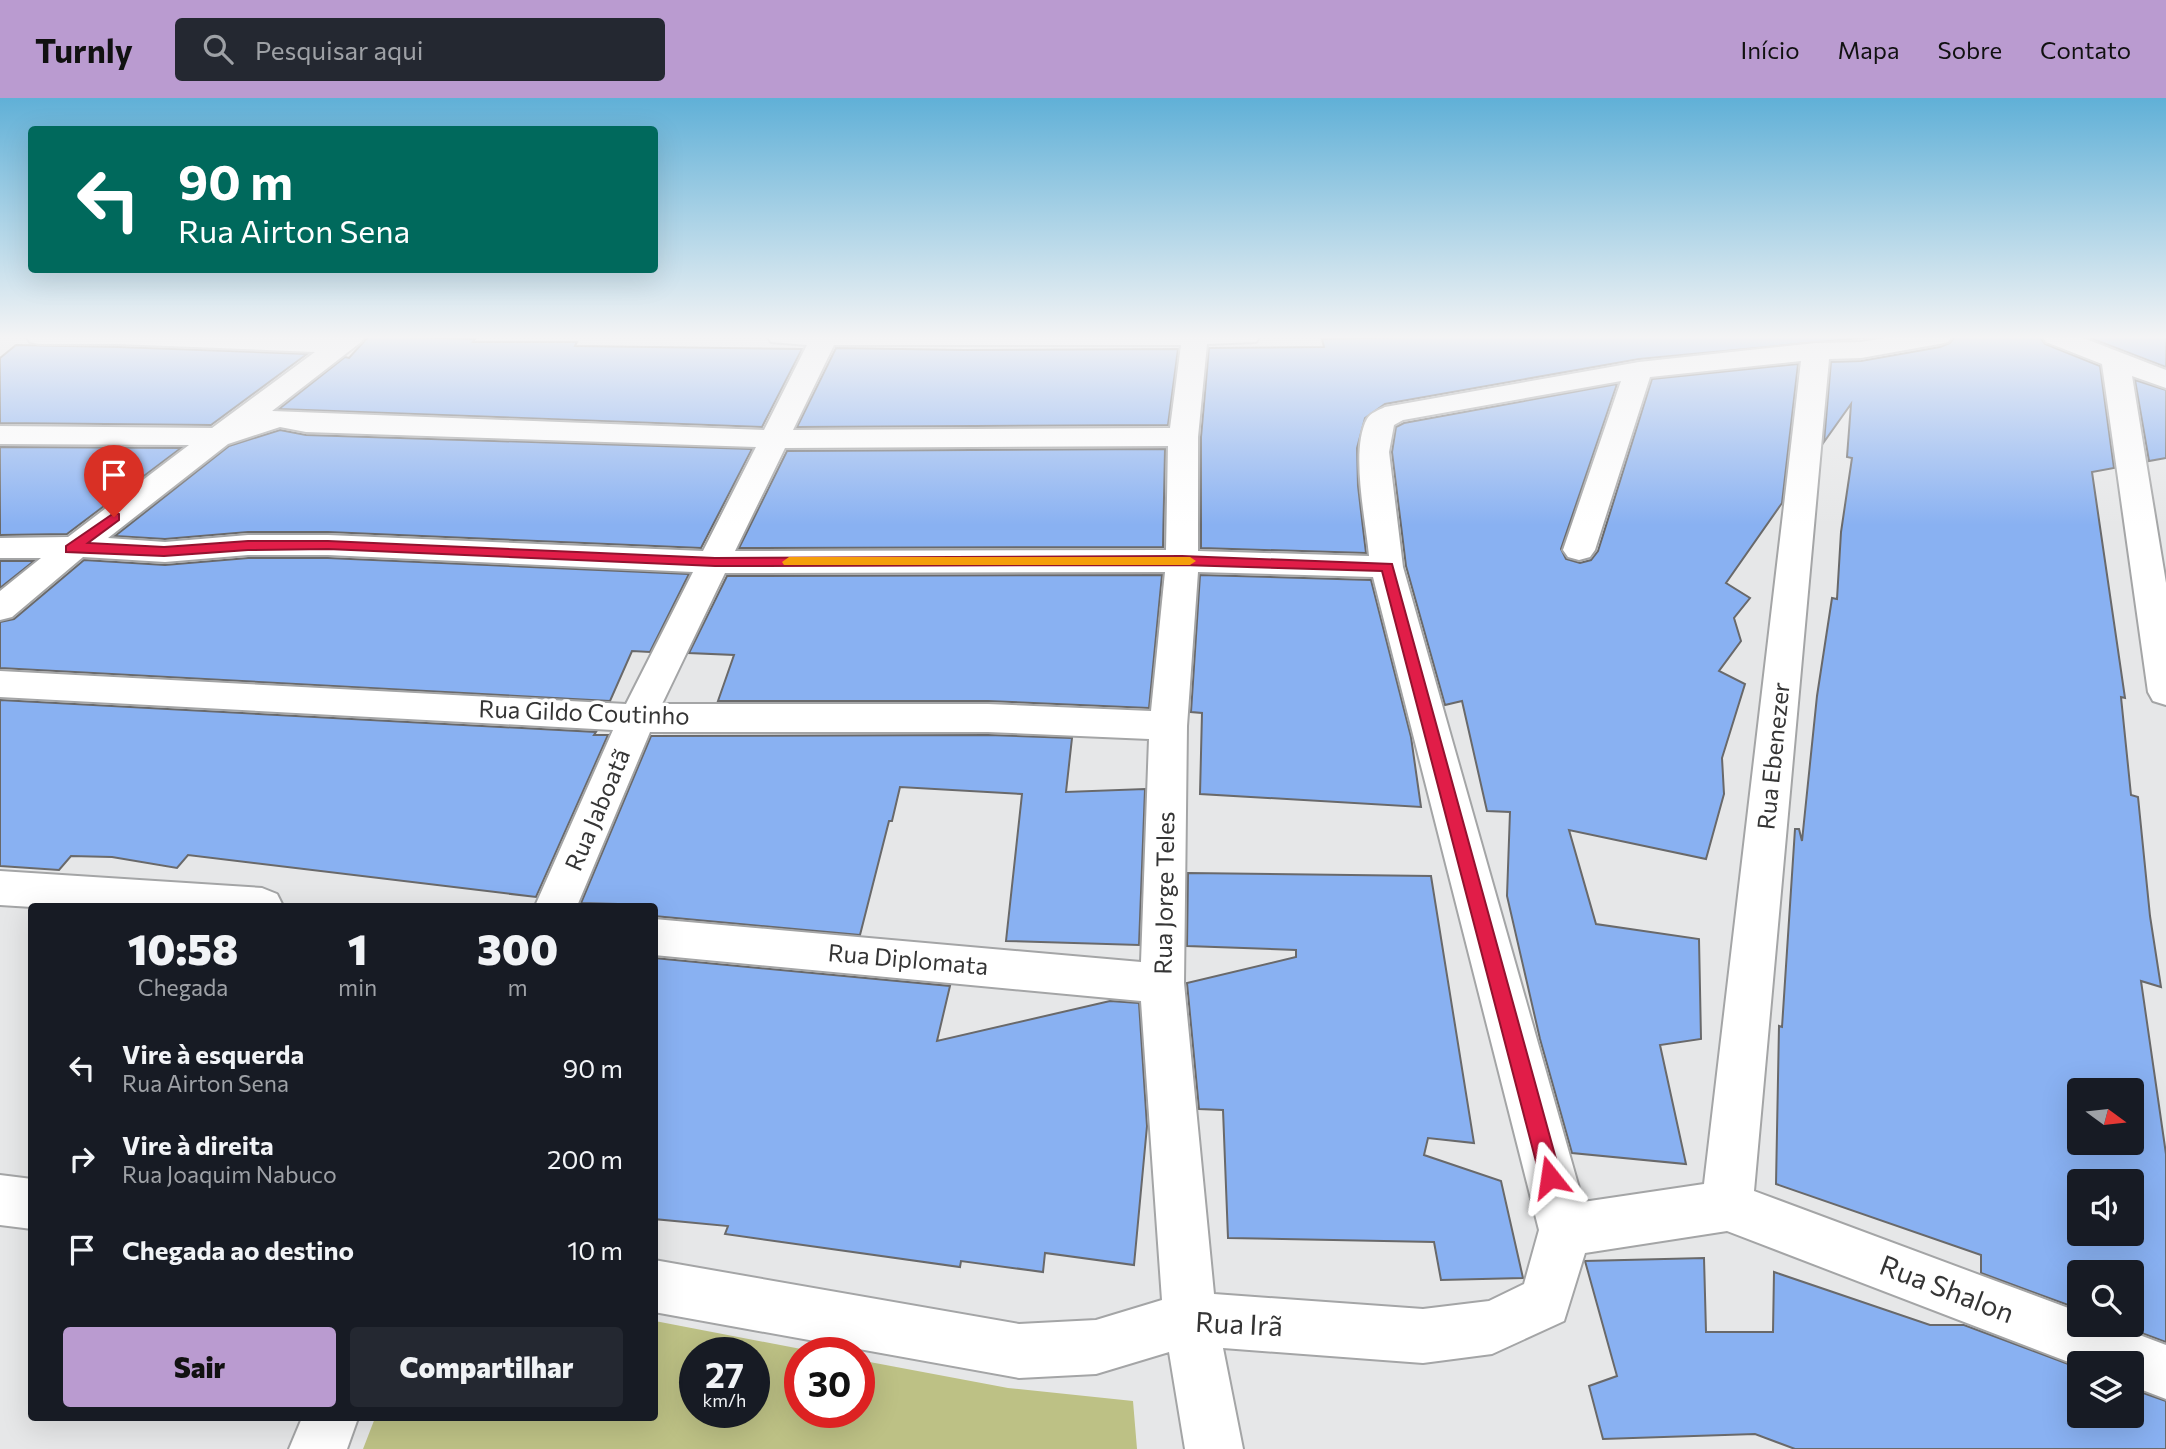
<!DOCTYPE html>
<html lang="pt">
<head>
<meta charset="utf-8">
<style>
  body { margin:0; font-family:Commissioner,sans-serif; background:#242831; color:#f1f3f6; height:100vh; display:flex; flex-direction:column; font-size:26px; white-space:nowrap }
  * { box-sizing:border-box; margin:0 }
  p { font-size:23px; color:#9ea1a6 }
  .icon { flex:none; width:38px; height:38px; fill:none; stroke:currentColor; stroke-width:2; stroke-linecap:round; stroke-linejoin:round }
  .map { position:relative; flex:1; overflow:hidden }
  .panel { position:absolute; left:28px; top:805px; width:630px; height:518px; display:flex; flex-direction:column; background:#171b24; border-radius:7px; box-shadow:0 7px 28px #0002 }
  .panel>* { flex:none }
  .banner { position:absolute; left:28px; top:28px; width:630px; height:147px; border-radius:7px; box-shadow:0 7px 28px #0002; background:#00695c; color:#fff; overflow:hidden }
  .needle { width:46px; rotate:105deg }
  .tools { position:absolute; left:2067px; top:980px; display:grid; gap:14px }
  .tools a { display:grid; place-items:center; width:77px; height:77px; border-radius:7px; background:#171b24; box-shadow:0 7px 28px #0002; font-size:35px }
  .speed { position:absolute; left:679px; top:1239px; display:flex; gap:14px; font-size:35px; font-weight:700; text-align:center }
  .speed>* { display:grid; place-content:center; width:91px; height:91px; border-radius:50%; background:#171b24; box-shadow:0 7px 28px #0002; line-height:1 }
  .speed small { font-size:18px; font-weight:400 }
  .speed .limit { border:10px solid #d22; background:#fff; color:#111 }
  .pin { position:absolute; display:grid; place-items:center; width:60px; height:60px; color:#fff; margin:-72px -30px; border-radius:50% 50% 50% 0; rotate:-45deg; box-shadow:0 0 7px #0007 }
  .pin .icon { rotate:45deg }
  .me { position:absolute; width:77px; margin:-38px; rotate:345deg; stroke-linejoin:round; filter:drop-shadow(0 0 5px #0008) }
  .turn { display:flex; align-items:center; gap:24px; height:147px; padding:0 35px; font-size:32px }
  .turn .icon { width:91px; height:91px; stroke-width:2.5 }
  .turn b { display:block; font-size:49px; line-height:60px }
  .eta { display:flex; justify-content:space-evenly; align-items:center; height:119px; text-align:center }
  .eta b { font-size:42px; font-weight:800; line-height:49px }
  .primary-button { display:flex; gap:14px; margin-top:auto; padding:14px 35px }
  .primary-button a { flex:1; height:80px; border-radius:7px; background:#ba9bd0; color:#111; font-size:28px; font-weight:800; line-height:80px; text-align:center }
  .primary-button a+a { background:#242831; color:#f1f3f6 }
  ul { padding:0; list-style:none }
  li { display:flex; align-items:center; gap:21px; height:91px; padding:0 35px }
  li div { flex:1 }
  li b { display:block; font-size:26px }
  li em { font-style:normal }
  header { display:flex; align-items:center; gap:42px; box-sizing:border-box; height:98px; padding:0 35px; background:#ba9bd0; color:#111 }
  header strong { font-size:33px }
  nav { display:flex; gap:38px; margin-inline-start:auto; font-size:24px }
  .search { width:490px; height:63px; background:#242831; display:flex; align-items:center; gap:18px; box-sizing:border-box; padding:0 24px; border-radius:7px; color:#9ea1a6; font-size:26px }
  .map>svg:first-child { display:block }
  .green { fill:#bdc185; fill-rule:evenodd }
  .building { fill:#89b1f2; stroke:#69696a; stroke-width:2; fill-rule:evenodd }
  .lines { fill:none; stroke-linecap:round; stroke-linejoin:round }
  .minor-casing { stroke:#a4a5a6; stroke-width:4 }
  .minor { fill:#fff; fill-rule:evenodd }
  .route { fill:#e11d48; stroke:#92132f; stroke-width:2 }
  .slow { fill:#f59e0b }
  .labels { text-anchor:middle; stroke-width:7; stroke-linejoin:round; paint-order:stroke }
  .street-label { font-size:24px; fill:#353535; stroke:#fff }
  .near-street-label { font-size:28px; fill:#353535; stroke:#fff }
</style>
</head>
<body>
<header>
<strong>Turnly</strong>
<div class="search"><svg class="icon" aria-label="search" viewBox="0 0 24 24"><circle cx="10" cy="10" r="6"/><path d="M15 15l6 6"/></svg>Pesquisar aqui</div>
<nav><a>Início</a><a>Mapa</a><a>Sobre</a><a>Contato</a></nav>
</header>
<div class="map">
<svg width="2166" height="1351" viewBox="0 0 2166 1351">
  <rect width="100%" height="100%" fill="#e6e7e8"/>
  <path class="green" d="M655,1223L822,1255H800V1314H859V1262L1008,1290L1133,1303L1137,1351H363L375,1320H654ZM695,1255H754V1314H695Z"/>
  <g class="building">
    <polygon points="369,238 475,241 473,244 577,244 575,248 802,251 762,329 279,311 345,259 349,260"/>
    <polygon points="1458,238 1882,238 1639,261 1385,306 1365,320 1357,350 1358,388 1366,455 1201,450 1201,339 1209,250 1324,249 1322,241"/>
    <path d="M1955,238H2039L2045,246L2100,268L2114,370L2092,374L2125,600L2121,599L2131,697L2138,699L2150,818L2161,889L2141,883L2166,1056V1244L2120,1227H2132V1174H2079V1211L1981,1175V1157L1776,1086L1779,928L1782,929L1795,731H1799L1802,743L1817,598L1832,500L1837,501L1841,434L1852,360L1847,359L1851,306L1824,344L1831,264L1861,263L1940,249L1950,245ZM2079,992H2132V1045H2079ZM2079,1083H2132V1136H2079Z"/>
    <polygon points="2085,238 2166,238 2166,269"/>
    <polygon points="16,247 118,249 307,256 211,327 0,325 0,260"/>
    <polygon points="836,250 965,252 1178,251 1168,327 797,329"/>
    <polygon points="1798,266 1782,405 1726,485 1750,500 1734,520 1741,543 1719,573 1745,586 1722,660 1724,696 1706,761 1569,732 1596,826 1699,841 1701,941 1660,947 1686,1066 1572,1055 1540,941 1507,798 1510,714 1487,713 1462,603 1445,607 1406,468 1392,354 1396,329 1404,325 1617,286 1561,451 1566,461 1580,465 1591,462 1598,453 1652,281"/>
    <polygon points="2135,282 2166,292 2166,360 2149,363"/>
    <polygon points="280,332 306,337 752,351 701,450 328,434 248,434 165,441 115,438 229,348"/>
    <polygon points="0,349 181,350 67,436 0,437"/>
    <polygon points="1165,351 1163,449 739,450 787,353"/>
    <polygon points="248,460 328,460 689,476 650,554 632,553 610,603 0,570 0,524 14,521 84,462 165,467"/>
    <polygon points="0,463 34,463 0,490"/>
    <polygon points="1162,477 1149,610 988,603 718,603 734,557 689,555 727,478"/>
    <polygon points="1200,477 1371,482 1411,639 1421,709 1200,696 1202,615 1191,614"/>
    <polygon points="0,602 596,634 594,637 608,637 536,799 188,757 177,770 112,759 71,758 59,772 0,768"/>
    <polygon points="988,637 1072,640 1066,694 1145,691 1139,847 1006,843 1022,696 900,689 892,723 889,723 860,837 654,818 654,807 581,805 651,638"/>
    <polygon points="1188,775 1431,778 1474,1045 1428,1040 1424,1057 1501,1083 1523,1180 1441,1182 1434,1144 1228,1140 1223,1012 1199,1011 1187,885 1296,859 1296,852 1187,848"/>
    <polygon points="654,860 950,888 937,943 1110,903 1139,905 1147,1028 1134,1167 1045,1155 1043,1174 961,1163 960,1169 725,1136 728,1128 654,1121"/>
    <polygon points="1704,1160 1706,1234 1773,1234 1774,1174 1930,1227 1964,1227 2079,1270 2079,1318 2132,1318 2132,1291 2166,1303 2166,1351 1795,1351 1755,1336 1603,1341 1589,1288 1617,1278 1585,1163"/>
  </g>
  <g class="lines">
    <defs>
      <g id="minor">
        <path d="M26,238H365L361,244L272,313L764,332L807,247L771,244L767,238H1260L1256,244L1207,246L1198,339V453L1369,458C1366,423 1350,352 1367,321C1370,315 1379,312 1385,309L1639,264L1816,245L1861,244L1896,238H1952L1948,244L1939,246L1861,260L1829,261L1754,1093L2079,1214V1227H2113L2166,1247V1301L2132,1288V1265H2079V1268L1727,1133L1585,1155L1564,1223L1492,1256L1423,1265L1223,1250L1243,1351H1185L1169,1254L1096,1276L1019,1280L654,1214V1162L1019,1226L1096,1222L1162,1202L1141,903L654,857V821L1141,864L1149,641L988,634H650L577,808H535L613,632L0,599V573L626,606L693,474L328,457H248L165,464L83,459L12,519L0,522V493L41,460H0V440L68,439L189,347L0,346V328L212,330L315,254L118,246H39L30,244ZM834,247H1181L1170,330L793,332ZM1801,263L1704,1086L1583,1104L1403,469L1389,354L1394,327L1403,322L1621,283L1563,452L1568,459L1579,462L1590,459L1595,452L1650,279ZM280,329L306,334L756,349L703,453L328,437H248L165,444L108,440L228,346ZM1168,348L1166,452L735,453L785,350ZM1165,474L1151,613L988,606H662L725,475ZM1198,474L1373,479L1539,1132L1524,1186L1489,1203L1423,1211L1214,1196L1184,885L1187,628Z"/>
        <polygon points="2042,238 2078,238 2166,272 2166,290 2132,278 2166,485 2166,607 2153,603 2148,594 2102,266 2046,244"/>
        <polygon points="0,773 262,790 277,796 283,808 32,809 0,807"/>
        <polygon points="0,1077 32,1081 32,1131 0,1127"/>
        <polygon points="302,1320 358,1320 347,1351 289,1351"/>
      </g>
    </defs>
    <use href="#minor" class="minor-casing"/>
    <use href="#minor" class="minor"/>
  </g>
  <linearGradient id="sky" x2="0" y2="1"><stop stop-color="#60b0d7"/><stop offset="0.56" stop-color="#f4f4f5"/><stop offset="1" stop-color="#f4f4f5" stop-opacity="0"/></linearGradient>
  <rect width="2166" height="427" fill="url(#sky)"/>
  <polygon class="route" points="114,415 119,416 119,422 88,445 164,449 248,443 328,443 715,460 1182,458 1392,466 1561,1079 1558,1086 1550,1089 1543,1086 1540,1079 1382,473 1182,467 715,468 328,451 248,452 164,458 66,454 66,448"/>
  <polygon class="slow" points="789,459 1190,459 1196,463 1190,467 784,467 782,464"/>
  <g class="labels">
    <g class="street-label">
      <text transform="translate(584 615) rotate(2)" y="8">Rua Gildo Coutinho</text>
      <text transform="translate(1774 658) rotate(-84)" y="8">Rua Ebenezer</text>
      <text transform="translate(598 712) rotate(-67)" y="8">Rua Jaboatã</text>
      <text transform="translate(1165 795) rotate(-89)" y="8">Rua Jorge Teles</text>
      <text transform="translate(908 862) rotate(5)" y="8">Rua Diplomata</text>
    </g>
    <g class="near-street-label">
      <text transform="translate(1947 1191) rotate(21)" y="10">Rua Shalon</text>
      <text transform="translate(1239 1226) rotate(3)" y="10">Rua Irã</text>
    </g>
  </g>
</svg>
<div class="tools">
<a><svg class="needle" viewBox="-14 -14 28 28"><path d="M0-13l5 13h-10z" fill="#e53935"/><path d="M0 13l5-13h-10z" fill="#9ea1a6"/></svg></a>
<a><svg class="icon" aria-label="sound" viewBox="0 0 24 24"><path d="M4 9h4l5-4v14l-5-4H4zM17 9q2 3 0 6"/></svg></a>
<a><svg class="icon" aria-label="search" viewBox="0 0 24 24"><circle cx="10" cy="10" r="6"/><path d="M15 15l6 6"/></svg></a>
<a><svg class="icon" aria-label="layers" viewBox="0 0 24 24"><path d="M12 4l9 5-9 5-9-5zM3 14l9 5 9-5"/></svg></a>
</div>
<div class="speed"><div>27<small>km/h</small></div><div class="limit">30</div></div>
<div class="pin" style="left:114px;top:419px;background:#d93025"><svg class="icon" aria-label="arrive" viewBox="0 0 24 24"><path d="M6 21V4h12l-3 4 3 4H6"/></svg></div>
<svg class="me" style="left:1550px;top:1079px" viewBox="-20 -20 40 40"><path d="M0-17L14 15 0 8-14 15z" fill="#e11d48" stroke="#fff" stroke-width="4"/></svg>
<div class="banner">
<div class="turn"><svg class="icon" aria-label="left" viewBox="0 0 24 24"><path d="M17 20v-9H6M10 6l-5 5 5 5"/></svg><div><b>90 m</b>Rua Airton Sena</div></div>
</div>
<section class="panel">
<div class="eta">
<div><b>10:58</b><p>Chegada</p></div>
<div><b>1</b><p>min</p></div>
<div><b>300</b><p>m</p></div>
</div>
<ul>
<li><svg class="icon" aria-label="left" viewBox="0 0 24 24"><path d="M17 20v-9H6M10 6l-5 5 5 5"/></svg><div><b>Vire à esquerda</b><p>Rua Airton Sena</p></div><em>90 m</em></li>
<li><svg class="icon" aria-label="right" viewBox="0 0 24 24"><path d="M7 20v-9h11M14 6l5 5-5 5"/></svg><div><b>Vire à direita</b><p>Rua Joaquim Nabuco</p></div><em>200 m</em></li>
<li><svg class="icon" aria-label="arrive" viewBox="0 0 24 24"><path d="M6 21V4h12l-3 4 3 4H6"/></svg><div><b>Chegada ao destino</b></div><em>10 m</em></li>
</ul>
<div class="primary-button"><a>Sair</a><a>Compartilhar</a></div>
</section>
</div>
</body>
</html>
